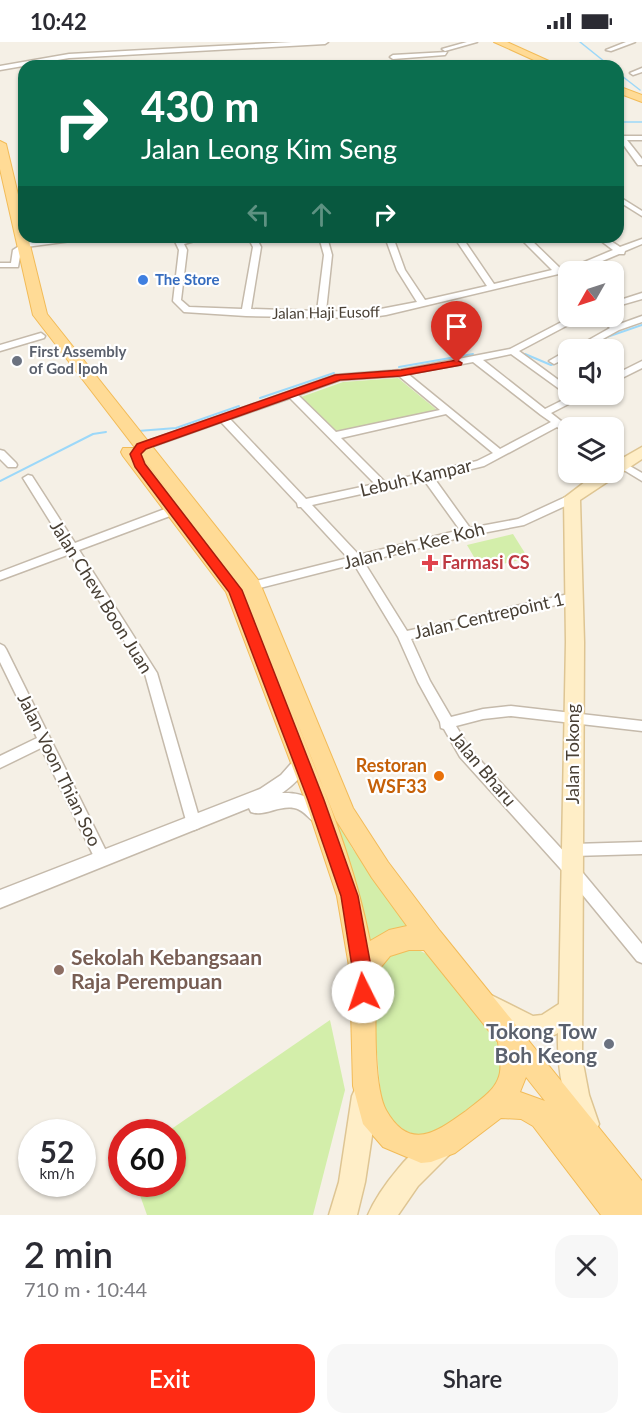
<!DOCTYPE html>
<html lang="en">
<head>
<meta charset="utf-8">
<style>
  body { margin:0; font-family:Lato,sans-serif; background:#f7f7f7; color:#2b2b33; height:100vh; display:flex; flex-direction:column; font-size:22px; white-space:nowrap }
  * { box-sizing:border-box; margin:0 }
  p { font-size:20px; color:#7c7c81 }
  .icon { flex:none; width:33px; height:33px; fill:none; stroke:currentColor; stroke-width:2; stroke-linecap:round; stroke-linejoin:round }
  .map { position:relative; height:1173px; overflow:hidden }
  .drawer { display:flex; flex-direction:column; background:#fff; flex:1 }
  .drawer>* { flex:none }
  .guide { position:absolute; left:18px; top:18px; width:606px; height:183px; border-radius:18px; box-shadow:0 2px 4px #0004; background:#0b6e4f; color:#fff; overflow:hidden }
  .needle { width:39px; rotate:231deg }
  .tools { position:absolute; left:558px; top:219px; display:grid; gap:12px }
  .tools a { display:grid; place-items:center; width:66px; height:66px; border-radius:12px; background:#fff; box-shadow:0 2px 4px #0004; font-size:30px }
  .speed { position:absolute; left:18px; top:1077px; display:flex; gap:12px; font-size:30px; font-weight:700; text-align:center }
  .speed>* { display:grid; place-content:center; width:78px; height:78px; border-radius:50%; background:#fff; box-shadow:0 2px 4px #0004; line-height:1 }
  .speed small { font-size:15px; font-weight:400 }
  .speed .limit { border:9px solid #d22; background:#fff; color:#111 }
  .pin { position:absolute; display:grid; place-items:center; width:51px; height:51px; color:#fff; margin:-62px -26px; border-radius:50% 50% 50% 0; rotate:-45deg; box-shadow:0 0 6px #0007 }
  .pin .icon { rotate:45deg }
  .me { position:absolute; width:66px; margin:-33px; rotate:356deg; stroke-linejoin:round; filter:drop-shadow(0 0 4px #0008) }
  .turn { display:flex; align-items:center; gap:21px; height:126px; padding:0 24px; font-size:27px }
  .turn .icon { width:78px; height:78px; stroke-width:2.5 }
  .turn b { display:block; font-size:42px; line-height:51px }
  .lanes { display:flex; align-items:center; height:57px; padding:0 24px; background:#0003; justify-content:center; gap:30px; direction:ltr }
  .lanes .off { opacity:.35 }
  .round { display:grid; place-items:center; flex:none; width:63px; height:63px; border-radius:18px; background:#f7f7f7 }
  .overview { display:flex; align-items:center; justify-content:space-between; height:102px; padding:0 24px }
  h1 { font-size:36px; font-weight:600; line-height:45px }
  .cta { display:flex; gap:12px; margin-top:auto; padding:12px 24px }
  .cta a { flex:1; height:69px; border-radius:18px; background:#ff2b14; color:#fff; font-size:24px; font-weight:600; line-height:69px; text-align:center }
  .cta a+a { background:#f7f7f7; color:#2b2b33 }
  .status { display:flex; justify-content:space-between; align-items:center; height:42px; padding:0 30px; background:#fff; direction:ltr }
  .status svg { height:16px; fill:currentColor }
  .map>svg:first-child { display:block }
  .green { fill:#d3eeaa }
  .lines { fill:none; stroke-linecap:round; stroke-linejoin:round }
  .stream-far1 { stroke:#9cd8f9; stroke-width:1.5 }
  .stream { stroke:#9cd8f9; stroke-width:2 }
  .minor-casing { stroke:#c5baab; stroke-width:3 }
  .tertiary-casing { stroke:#c5baab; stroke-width:3 }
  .secondary-casing { stroke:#dec593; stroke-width:3 }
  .primary-casing { stroke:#f2bb58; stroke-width:2 }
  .minor { fill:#fff; fill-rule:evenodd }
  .tertiary { fill:#fff; fill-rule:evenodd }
  .secondary { fill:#ffeec7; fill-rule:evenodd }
  .primary { fill:#ffdb96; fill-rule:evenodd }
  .route { fill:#ff2b14; stroke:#a61c0d; stroke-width:1.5 }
  .shop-dot { fill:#3f7fe0; stroke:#fff; stroke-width:2 }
  .worship-dot { fill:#6b7280; stroke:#fff; stroke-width:2 }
  .health-dot { fill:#e0444e; stroke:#fff; stroke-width:2 }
  .food-dot { fill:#e8710a; stroke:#fff; stroke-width:2 }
  .education-dot { fill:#8d6e63; stroke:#fff; stroke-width:2 }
  .labels { text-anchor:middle; stroke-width:4.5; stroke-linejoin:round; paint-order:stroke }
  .far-shop-label { font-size:15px; font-weight:bold; fill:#366cbe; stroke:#fff; text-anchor:start }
  .far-street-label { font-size:15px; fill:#494035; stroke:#fff }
  .far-worship-label { font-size:15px; font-weight:bold; fill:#5b616d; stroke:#fff; text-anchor:start }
  .street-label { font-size:18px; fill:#494035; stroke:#fff }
  .health-label { font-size:18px; font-weight:bold; fill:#be3a42; stroke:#fff; text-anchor:start }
  .food-label { font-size:18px; font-weight:bold; fill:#c56008; stroke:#fff; text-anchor:end }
  .near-education-label { font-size:21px; font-weight:bold; fill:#785e54; stroke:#fff; text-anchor:start }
  .near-worship-label { font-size:21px; font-weight:bold; fill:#5b616d; stroke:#fff; text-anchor:end }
</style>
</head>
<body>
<div class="status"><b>10:42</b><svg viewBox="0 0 49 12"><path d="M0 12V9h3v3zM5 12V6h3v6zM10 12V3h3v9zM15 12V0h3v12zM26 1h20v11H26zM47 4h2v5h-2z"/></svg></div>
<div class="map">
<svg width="642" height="1173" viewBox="0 0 642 1173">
  <rect width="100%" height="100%" fill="#f5f0e6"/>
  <g class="green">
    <polygon points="398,336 437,368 336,391 301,355 343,340"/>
    <polygon points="513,492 528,516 481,527 467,503"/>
    <polygon points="325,755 352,806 415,890 369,904"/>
    <polygon points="405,906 417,907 430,914 444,928 500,1005 503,1027 495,1050 438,1093 421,1095 404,1088 389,1075 381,1057 373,964 374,927 382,916"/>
    <polygon points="330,978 345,1048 313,1173 147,1173 136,1142 172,1142 172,1090 167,1090"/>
  </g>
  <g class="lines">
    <g class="stream-far1">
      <polyline points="580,0 610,24"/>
      <polyline points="618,31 640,48"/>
      <polyline points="618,80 642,80"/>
    </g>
    <g class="stream">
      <polyline points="585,308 607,295 642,283"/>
      <polyline points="525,312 551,323 568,317"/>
      <polyline points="399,325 473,312"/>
      <polyline points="260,356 334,331"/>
      <polyline points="138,389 176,386 239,364"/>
      <polyline points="0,439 93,392 106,390"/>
    </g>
    <defs>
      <g id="minor">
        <polygon points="292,0 328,0 325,2 69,16 0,28 0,24 69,12"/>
        <polygon points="467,0 477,0 445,9 442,7"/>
        <polygon points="626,0 635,0 611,9 606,8"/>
        <polygon points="447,10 445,13 393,17 390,15 393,13"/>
        <polygon points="642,26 642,30 633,33 630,31"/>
        <polygon points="618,94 642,94 642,98 627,98 642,117 642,123 638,123 620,98 618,98"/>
        <polygon points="618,154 642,169 642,174 618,159"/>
        <polygon points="67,195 90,195 86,197 26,205 21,209 18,225 0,225 0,221 11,221 13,208 24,201"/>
        <polygon points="173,195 181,195 182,197 209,195 184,202 187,208 181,258 189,265 242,267 253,205 248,195 256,195 261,205 251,267 317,269 324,213 319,195 327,195 332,213 326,269 365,270 417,260 397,228 385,195 393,195 405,228 425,258 487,244 454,195 462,195 494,242 552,228 519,195 528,195 560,226 582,221 613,208 596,195 605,195 620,205 642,197 642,202 625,209 624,212 619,212 588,225 386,273 365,276 246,274 184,270 173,259 179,208"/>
        <polygon points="642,251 642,257 614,265 614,260"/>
        <path d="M573,274H585L519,309L568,345V352L565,351L511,312L483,318L545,367L575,352H588L551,371L570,386L568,392L557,385L484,424L434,436L470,486L518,477L572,452L576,453L577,456L576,459L524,483L467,494L364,520L407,589L573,551L577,552L579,555L573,559L411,597L430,639L451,675L483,667L511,664L642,679V689L511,674L483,677L456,684L470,707L578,825L642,902V921L637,919L568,835L460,715L444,687L441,686L440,680L418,640L398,595L354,522L252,548L248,547L246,544L248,541L348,516L301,465H298L297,461L221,380L145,407L141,412L144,423L143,425H135L131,412L137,403L336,333L401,328L510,307ZM473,320L541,373L551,380L500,407L408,332ZM399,334L440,368L336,390L298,353L340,338ZM290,356L375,442L306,457L230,377ZM446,372L493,411L477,419L385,440L341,396ZM424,438L460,488L359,513L312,463Z"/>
        <polygon points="597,274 607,274 617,283 642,274 642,280 619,288 583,308 571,308 610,286"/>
        <polygon points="41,291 45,294 44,296 0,309 0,303"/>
        <polygon points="568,308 568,315 554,322 549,319"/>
        <polygon points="642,319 642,326 614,340 614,333"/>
        <polygon points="0,408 4,409 16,421 17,423 16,425 8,425 0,417"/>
        <polygon points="614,415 642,431 642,439 614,422"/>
        <polygon points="28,433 32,434 75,501 170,465 178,465 179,468 178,471 79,508 157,631 201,782 199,786 194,788 189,786 187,782 145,632 70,512 0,538 0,530 66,505 23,436"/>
        <polygon points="0,602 4,604 6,607 107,811 109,816 107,821 102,822 97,821 41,706 0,726 0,714 37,696 0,620"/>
        <polygon points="642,800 642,812 573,814 568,813 566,808 568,803 573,802"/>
      </g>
      <path id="tertiary" d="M302,714L308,716L310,721C304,733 293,743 282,751C302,750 321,758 330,776L327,781C312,787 308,768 294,766C279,763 264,775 251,770L249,766L0,866V848L260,747L281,733L296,716Z"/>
      <g id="secondary">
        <path d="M642,405V417L580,458L584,600L582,1016L589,1053L599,1082L595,1091L586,1095L577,1091C563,1058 557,1026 558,991C532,1007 506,986 483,973L479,965L483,957L491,953L533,974L542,973L559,962L566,600L564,456L598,430H614V421Z"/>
        <polygon points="365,1041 374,1045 378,1054 365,1140 357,1173 329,1173 339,1140 352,1054 356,1045"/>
        <path d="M440,1091L449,1095L453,1104L449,1113L418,1144L398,1173H368C379,1147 414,1102 440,1091Z"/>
      </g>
      <g id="primary">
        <polygon points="494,0 507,0 560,24 547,24"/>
        <polygon points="618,44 642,53 642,60 618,51"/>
        <path d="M0,99L6,102L24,178V195H28L47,272L259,539L353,766L388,820L440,889L642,1139V1173H601L533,1084L521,1077L501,1076L455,1111L431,1120L421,1121L383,1105L363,1082L353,1044L350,930L337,854L305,758L226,550L123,414L121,410L123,406H135L183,468L33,273L0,127ZM278,632L336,778L372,836L407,884L389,888L370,899C352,807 312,719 278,632ZM409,908H424L498,1000C499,1011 503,1026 498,1037C493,1050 477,1060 466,1069C438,1089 410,1111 386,1068C372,1042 376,962 376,931L390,914ZM526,1035L545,1059L520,1050Z"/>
      </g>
    </defs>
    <use href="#minor" class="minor-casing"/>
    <use href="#tertiary" class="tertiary-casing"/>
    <use href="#secondary" class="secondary-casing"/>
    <use href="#primary" class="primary-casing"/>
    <use href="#minor" class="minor"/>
    <use href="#tertiary" class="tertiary"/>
    <use href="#secondary" class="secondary"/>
    <use href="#primary" class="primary"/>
  </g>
  <polygon class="route" points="457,318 462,321 461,323 401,334 340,338 146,407 141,412 145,422 242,548 324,758 358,854 372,930 369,957 363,959 357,957 341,854 308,758 229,550 135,425 130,412 137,402 335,333 401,328"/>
  <circle class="shop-dot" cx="143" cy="238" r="6"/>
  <g class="worship-dot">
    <circle cx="17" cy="319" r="6"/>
    <circle cx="609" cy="1002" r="6"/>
  </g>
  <path class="health-dot" d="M427 512h6v6h6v6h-6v6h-6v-6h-6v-6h6z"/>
  <circle class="food-dot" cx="439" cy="734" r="6"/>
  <circle class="education-dot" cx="59" cy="928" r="6"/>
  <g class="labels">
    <g class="far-shop-label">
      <text x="155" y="243">The Store</text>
    </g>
    <g class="far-street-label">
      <text transform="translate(326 271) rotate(-1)" y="5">Jalan Haji Eusoff</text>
    </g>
    <g class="far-worship-label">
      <text x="29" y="315">First Assembly<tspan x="29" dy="17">of God Ipoh</tspan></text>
    </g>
    <g class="street-label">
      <text transform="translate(416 436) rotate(-13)" y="6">Lebuh Kampar</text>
      <text transform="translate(414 504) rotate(-14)" y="6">Jalan Peh Kee Koh</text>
      <text transform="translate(101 555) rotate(58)" y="6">Jalan Chew Boon Juan</text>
      <text transform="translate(489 574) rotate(-13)" y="6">Jalan Centrepoint 1</text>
      <text transform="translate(573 712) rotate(-90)" y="6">Jalan Tokong</text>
      <text transform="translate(483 727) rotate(50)" y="6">Jalan Bharu</text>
      <text transform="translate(59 728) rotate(64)" y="6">Jalan Voon Thian Soo</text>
    </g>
    <g class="health-label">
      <text x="442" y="527">Farmasi CS</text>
    </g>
    <g class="food-label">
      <text x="427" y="730">Restoran<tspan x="427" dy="21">WSF33</tspan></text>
    </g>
    <g class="near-education-label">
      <text x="71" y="923">Sekolah Kebangsaan<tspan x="71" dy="24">Raja Perempuan</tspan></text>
    </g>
    <g class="near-worship-label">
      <text x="597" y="997">Tokong Tow<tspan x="597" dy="24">Boh Keong</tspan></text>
    </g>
  </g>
</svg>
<div class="tools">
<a><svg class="needle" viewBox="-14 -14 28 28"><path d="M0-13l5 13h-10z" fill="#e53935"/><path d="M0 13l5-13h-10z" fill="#7c7c81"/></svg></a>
<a><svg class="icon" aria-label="sound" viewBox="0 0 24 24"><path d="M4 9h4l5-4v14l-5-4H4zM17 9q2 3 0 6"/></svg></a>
<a><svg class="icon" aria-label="layers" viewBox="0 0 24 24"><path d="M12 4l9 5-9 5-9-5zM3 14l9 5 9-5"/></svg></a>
</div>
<div class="speed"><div>52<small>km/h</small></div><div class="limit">60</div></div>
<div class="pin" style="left:457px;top:321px;background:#d93025"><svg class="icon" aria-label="arrive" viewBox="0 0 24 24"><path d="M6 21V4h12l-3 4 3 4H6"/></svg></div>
<svg class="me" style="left:363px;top:950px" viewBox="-20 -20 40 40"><circle r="19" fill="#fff"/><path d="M0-13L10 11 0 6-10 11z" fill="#ff2b14"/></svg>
<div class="guide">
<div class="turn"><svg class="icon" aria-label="right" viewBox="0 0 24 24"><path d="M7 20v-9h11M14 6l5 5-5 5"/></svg><div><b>430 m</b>Jalan Leong Kim Seng</div></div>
<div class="lanes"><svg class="icon off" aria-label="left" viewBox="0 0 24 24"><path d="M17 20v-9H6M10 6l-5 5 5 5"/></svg><svg class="icon off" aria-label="ahead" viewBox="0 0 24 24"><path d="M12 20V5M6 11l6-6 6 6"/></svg><svg class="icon" aria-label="right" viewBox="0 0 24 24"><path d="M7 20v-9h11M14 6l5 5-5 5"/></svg></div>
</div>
</div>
<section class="drawer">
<div class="overview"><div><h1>2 min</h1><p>710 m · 10:44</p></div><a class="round"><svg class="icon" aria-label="close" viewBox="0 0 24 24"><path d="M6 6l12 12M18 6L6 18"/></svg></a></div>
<div class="cta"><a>Exit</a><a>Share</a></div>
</section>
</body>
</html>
